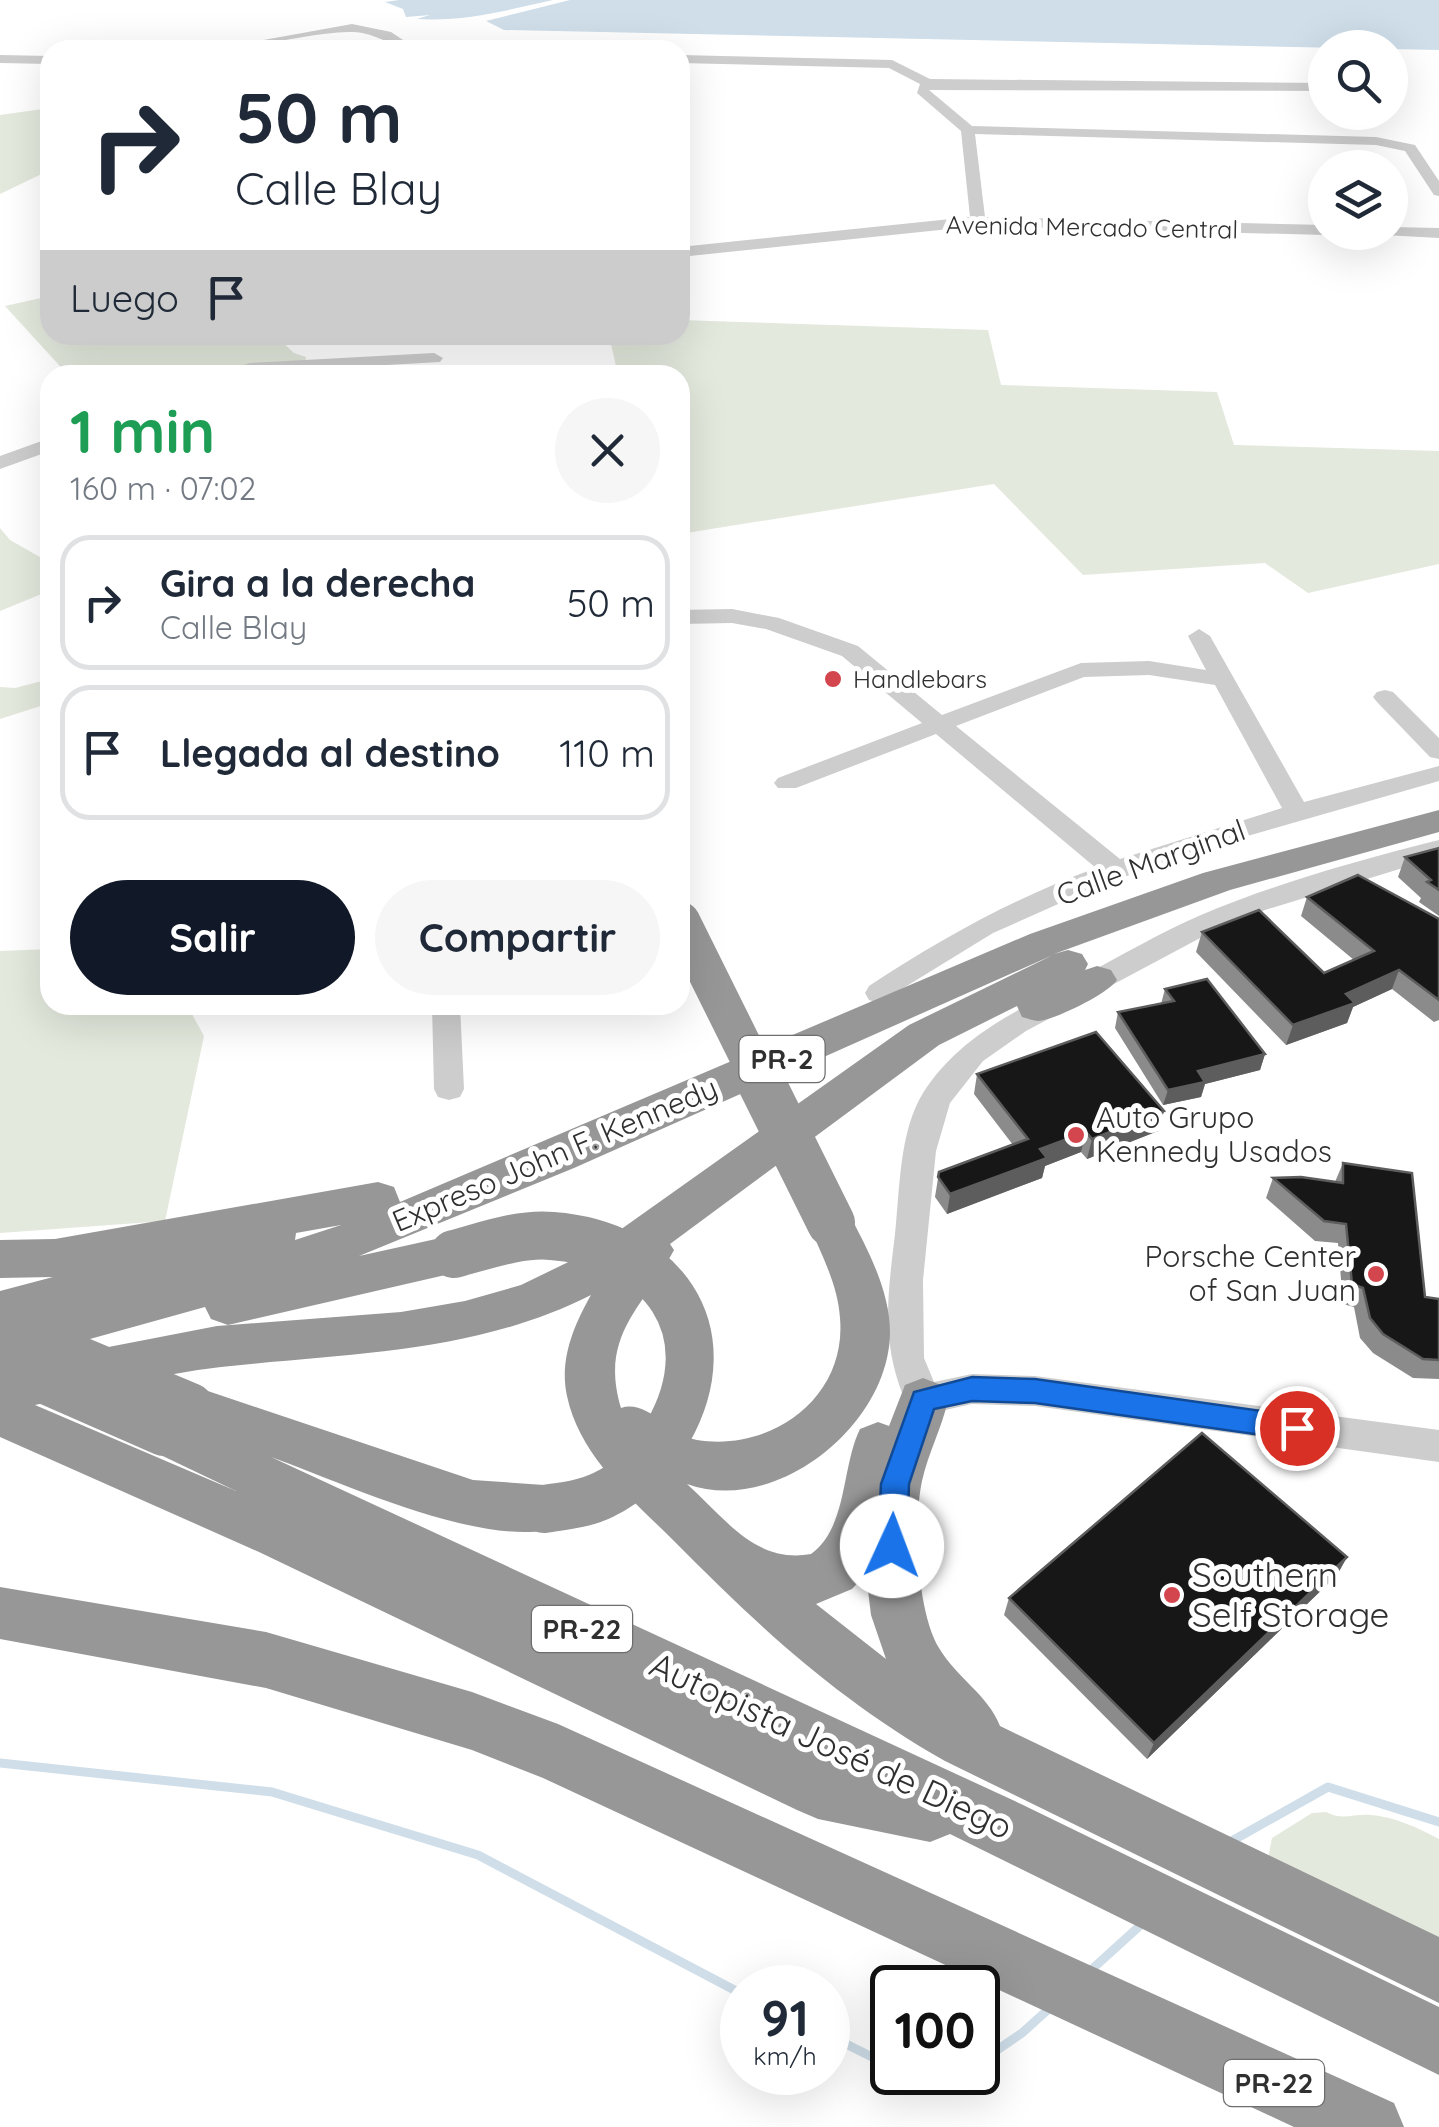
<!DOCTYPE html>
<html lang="es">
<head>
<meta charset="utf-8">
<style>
  body { margin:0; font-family:Quicksand,sans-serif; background:#f6f6f7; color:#1f2937; height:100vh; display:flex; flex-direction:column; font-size:38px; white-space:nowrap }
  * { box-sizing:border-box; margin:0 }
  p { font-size:32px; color:#747a83 }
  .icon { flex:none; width:55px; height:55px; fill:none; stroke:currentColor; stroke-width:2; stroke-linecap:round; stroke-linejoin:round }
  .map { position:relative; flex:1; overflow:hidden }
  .panel { position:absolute; left:40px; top:365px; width:650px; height:650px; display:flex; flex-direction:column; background:#fff; border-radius:30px; box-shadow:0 10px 40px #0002 }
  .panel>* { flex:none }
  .guide { position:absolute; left:40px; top:40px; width:650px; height:305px; border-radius:30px; box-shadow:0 10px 40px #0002; background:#fff; color:#1f2937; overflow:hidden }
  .fabs { position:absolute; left:1308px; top:30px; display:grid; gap:20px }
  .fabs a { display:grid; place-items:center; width:100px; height:100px; border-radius:50%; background:#fff; box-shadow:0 10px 40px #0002; font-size:50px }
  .speed { position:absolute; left:720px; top:1965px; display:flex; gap:20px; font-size:50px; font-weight:700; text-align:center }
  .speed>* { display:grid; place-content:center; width:130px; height:130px; border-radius:50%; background:#fff; box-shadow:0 10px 40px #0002; line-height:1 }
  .speed small { font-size:25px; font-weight:400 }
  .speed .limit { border:5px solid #111; border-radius:15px; background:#fff; color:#111 }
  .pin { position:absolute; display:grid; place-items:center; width:85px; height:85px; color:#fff; margin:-42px; border:5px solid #fff; border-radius:50%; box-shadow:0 2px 10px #0007 }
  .me { position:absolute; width:110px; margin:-55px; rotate:2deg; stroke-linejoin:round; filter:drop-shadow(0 0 8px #0008) }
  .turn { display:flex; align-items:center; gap:35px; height:210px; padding:0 30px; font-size:45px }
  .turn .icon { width:130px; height:130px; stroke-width:2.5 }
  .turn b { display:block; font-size:70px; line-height:85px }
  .then { display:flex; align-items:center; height:95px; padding:0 30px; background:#0003; gap:20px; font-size:38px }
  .round { display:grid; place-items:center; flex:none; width:105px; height:105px; border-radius:52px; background:#f6f6f7 }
  .headline { display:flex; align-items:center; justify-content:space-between; height:170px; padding:0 30px }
  h1 { font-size:60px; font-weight:700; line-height:75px; color:#1e9e55 }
  .action { display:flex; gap:20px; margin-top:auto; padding:20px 30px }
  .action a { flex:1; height:115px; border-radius:60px; background:#111827; color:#fff; font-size:40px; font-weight:700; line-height:115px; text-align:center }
  .action a+a { background:#f6f6f7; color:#1f2937 }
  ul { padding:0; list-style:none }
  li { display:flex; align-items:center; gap:30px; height:135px; margin:0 20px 15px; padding:0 10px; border:5px solid #e0e1e3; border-radius:30px }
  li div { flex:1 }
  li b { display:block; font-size:38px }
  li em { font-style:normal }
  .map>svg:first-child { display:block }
  .green { fill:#e3e9dd }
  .water { fill:#cfdee9 }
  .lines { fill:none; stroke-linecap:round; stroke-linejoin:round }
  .stream { stroke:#cfdee9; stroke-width:9 }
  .minor { fill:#cdcdcd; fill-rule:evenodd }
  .highway { fill:#979797; fill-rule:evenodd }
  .highway-bridge-far1 { stroke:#979797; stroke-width:38 }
  .highway-bridge { stroke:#979797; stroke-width:48 }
  .wall { fill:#8b8b8b }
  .shaded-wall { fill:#5d5d5d }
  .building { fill:#171717; stroke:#5d5d5d; stroke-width:2.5 }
  .route { fill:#1a73e8; stroke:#114b97; stroke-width:2.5 }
  .poi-dot { fill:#d3464e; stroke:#fff; stroke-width:4 }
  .labels { text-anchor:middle; stroke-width:10; stroke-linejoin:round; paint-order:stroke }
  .far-street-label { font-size:25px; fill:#303030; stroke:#fff }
  .far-poi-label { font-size:25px; fill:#303030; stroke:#fff; text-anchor:start }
  .shield { fill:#fff; stroke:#6e6e6e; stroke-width:2.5 }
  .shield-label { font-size:28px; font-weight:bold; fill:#303030 }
  .street-label { font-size:30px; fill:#303030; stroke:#fff }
  .poi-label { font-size:30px; fill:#303030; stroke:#fff; text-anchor:start }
  .near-poi-label { font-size:35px; fill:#303030; stroke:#fff; text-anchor:start }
  .near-street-label { font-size:35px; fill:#303030; stroke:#fff }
</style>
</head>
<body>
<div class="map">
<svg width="1439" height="2127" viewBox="0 0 1439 2127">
  <rect width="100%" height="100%" fill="#fff"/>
  <g class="green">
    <polygon points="50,108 50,170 0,194 0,115"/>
    <polygon points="50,296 50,335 281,335 281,341 294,353 306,357 305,362 255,364 199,375 68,375 5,306"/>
    <polygon points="680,320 988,330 1001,385 1217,392 1234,445 1439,451 1439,564 1308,593 1265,563 1083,575 994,484 680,534 680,375 618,375 609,335 680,335"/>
    <polygon points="0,528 10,540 45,560 44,593 0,611"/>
    <polygon points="50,679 50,703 0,719 0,687 15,688"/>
    <polygon points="50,949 50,1005 187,1005 204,1036 165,1221 0,1233 0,951"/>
    <path d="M1326,1812C1343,1821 1354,1813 1372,1815C1394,1817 1419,1828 1439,1839V1943L1268,1858L1272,1838L1312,1813Z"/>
  </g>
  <g class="water">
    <path d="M399,0H553C508,10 464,22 417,19L430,15L406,17L403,9L385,2Z"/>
    <polygon points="570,0 1439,0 1439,50 504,30 486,21"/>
  </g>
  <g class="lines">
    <g class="stream">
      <polyline points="0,1763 272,1792 478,1855 742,1994"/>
      <polyline points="1230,1842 1328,1787 1439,1822"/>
      <polyline points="1090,1971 1144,1922"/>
      <polyline points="828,2035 892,2067"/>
      <polyline points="978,2063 1022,2033 1052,2006"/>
    </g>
    <g class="minor">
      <path d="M352,24L391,32L418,50C394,50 376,31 350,32C302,33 256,50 208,50Z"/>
      <polygon points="0,55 50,56 50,64 0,63"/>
      <polygon points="680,55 892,60 930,79 1325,83 1325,91 929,90 972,126 1376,137 1410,144 1415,145 1439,181 1439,196 1434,195 1405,151 1376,145 975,134 985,217 1325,225 1325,232 1331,232 1325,235 978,226 680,257 680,247 970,217 961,131 917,93 920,84 889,68 680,63"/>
      <polygon points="1390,227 1439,228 1439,238 1384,235 1383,232 1390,232"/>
      <polygon points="434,353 443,358 440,362 211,375 250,363"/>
      <polygon points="50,438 50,451 0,469 0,456"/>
      <path d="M732,609L779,618L858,646L942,715L1081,663L1149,661L1206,670L1188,636L1199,629L1210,636L1304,802L1439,766V781L1216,845L1101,885L993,933L879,1003L869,1000L865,993L869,986C942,938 1014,898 1096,868L936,734L796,788H778L774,783L778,778L922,723L842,656L766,629L732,623L680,624V610ZM1149,675L1215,685L1282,808L1120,859L956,726L1084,677Z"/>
      <polygon points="1385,690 1393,692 1439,738 1439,759 1430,757 1377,702 1373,697 1377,692"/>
      <path d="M1439,840V857L1265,910L1217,929L1026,1031L983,1061L950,1103L936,1151L923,1280L924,1358L934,1382L972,1374L1035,1376L1439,1430V1462L1035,1406L972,1404L923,1415L910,1411C880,1348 887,1301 895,1234C900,1189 899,1132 923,1093C960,1035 1020,1009 1079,978C1119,957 1159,933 1201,915C1276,883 1360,860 1439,840Z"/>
      <polygon points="432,1005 460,1005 464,1089 460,1097 449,1100 438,1097 434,1089"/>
    </g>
    <g class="highway">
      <path d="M1439,810V832L1230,890L1054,954L1068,950L1082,954L1088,964L1085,970L1097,966L1111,970L1117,980C1109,993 1055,1020 1038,1021C1035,1021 1026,1018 1022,1017L1017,1006L939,1045L670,1244L674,1250C643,1308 599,1335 621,1408C647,1399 672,1436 697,1440C771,1452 847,1398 840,1318C838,1285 821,1253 808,1223L815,1210L831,1205L847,1210C867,1248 890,1290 890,1333C889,1425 776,1516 687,1484C725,1518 755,1564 811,1554C848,1527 841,1468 860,1429L878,1422L889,1426L905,1385L923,1378L941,1385L948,1400C942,1428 928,1453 922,1481C913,1523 917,1612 939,1648C957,1678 988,1695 1000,1726L1439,1937V2003L945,1761C838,1700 760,1628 674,1541C632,1499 580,1457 567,1396C559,1360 574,1325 591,1295C474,1354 349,1353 221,1367C159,1374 96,1392 35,1405L236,1491L146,1448L138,1432L146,1416L166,1410L172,1392L190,1385L473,1480L544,1485L563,1492L571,1509L563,1526C492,1553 343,1483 271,1457L1021,1804L1439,2007V2075L950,1834L930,1842L818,1819L797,1810L259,1552L0,1437V1368L217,1326L401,1312L465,1301L521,1285L589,1252L909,1025L1053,955L574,1168L359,1256L454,1235L471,1241L478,1254L471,1267L454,1273L228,1325L211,1319L205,1307L0,1364V1291L53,1277L0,1278V1240L55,1239L378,1182L394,1187L400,1202L1030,934L1203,873ZM341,1225L295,1240L296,1233ZM866,1574L871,1615L886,1659L816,1604L852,1589Z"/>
      <polygon points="0,1587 266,1632 472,1692 558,1724 1394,2103 1404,2127 1294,2127 543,1778 472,1750 266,1688 0,1639"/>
    </g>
    <polyline class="highway-bridge-far1" points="681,921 755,1070"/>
    <g class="highway-bridge">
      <polyline points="754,1068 831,1223"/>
      <path d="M454,1254C485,1246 519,1233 552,1236C661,1244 726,1330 668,1432C653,1457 631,1482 603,1495C585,1504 564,1506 544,1509"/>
      <polyline points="0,1346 66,1355 190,1407"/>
      <polyline points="0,1360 164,1432"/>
    </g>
  </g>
  <g class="wall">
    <polygon points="1439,848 1439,916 1419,902 1421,898 1398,877 1405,857"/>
    <polygon points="1307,897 1439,919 1439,1020 1434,1022 1392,989 1353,1007 1347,1023 1286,1045 1196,952 1202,932 1324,973 1354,960 1301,916"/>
    <polygon points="1165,989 1265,1054 1260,1070 1205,1084 1201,1097 1163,1105 1115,1028 1118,1012 1161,1004"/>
    <polygon points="977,1074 1164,1111 1158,1131 1087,1159 1081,1152 1045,1166 1042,1178 947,1214 935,1197 939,1172 1013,1145 974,1094"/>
    <polygon points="1343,1163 1425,1297 1439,1299 1439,1379 1413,1378 1373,1353 1360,1338 1354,1307 1343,1304 1338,1243 1315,1241 1266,1198 1273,1178 1335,1182"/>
    <polygon points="1347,1557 1337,1575 1147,1759 1004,1615 1009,1598"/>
  </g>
  <g class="shaded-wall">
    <polygon points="1399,970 1392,989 1353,1007 1347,1023 1286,1045 1293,1025 1346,994"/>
    <polygon points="1265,1054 1260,1070 1205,1084 1201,1097 1163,1105 1168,1090 1198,1071"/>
    <polygon points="1164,1111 1158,1131 1087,1159 1092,1139"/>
    <polygon points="1086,1132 1081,1152 1045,1166 1042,1178 947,1214 950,1194 1040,1149"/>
    <polygon points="1347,1557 1337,1575 1147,1759 1154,1743"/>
  </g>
  <g class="building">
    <polygon points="1439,848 1439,890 1427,882 1431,880 1405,857"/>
    <polygon points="1358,875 1439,919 1439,1000 1399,970 1346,994 1355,1003 1293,1025 1202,932 1259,910 1324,973 1374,951 1307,897"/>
    <polygon points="1207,979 1265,1054 1198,1071 1205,1082 1168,1090 1118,1012 1174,1001 1165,989"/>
    <polygon points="1096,1032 1164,1111 1092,1139 1086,1132 1040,1149 1047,1158 950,1194 938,1177 939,1172 1028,1139 977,1074"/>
    <polygon points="1343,1163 1412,1173 1425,1297 1439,1299 1439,1360 1423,1359 1383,1334 1370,1318 1363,1288 1352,1284 1346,1224 1324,1221 1273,1178 1301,1177 1343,1183"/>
    <polygon points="1202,1433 1347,1557 1154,1743 1009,1598"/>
  </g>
  <polygon class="route" points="972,1377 1035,1379 1297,1416 1307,1420 1311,1428 1307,1437 1297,1440 1035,1403 972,1401 934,1409 909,1484 907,1546 903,1556 892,1560 882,1556 878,1546 881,1484 914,1392"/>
  <g class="poi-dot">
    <circle cx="833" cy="679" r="10"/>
    <circle cx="1076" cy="1135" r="10"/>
    <circle cx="1376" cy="1274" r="10"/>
    <circle cx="1172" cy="1595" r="10"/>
  </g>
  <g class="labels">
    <g class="far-street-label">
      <text transform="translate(1092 227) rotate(1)" y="9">Avenida Mercado Central</text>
    </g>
    <g class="far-poi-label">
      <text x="853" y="688">Handlebars</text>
    </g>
    <g class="shield">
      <rect x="739.5" y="1036" width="85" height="46" rx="8"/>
      <rect x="532" y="1606" width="100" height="46" rx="8"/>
      <rect x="1224" y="2060" width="100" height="46" rx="8"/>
    </g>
    <g class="shield-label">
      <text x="782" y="1069">PR-2</text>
      <text x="582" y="1639">PR-22</text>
      <text x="1274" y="2093">PR-22</text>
    </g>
    <g class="street-label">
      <text transform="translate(1151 863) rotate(-20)" y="10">Calle Marginal</text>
      <text transform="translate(555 1155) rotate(-23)" y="10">Expreso John F. Kennedy</text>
    </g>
    <g class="poi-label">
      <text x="1096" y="1128">Auto Grupo<tspan x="1096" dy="34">Kennedy Usados</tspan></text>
      <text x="1356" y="1267" text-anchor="end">Porsche Center<tspan x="1356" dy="34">of San Juan</tspan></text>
    </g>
    <g class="near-poi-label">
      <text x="1192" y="1587">Southern<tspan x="1192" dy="40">Self Storage</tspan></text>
    </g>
    <g class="near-street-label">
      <text transform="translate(831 1746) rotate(25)" y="12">Autopista José de Diego</text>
    </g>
  </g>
</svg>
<div class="fabs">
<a><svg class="icon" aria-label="search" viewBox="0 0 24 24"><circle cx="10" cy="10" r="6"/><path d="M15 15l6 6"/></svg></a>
<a><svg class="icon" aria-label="layers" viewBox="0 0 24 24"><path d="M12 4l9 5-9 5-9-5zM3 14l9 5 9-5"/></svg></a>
</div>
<div class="speed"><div>91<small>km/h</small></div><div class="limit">100</div></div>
<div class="pin" style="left:1297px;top:1428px;background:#d93025"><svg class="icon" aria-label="arrive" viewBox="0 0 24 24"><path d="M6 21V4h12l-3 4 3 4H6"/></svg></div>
<svg class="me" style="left:892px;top:1546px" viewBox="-20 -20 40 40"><circle r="19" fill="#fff"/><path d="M0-13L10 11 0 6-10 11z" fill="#1a73e8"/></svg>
<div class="guide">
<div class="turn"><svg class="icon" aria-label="right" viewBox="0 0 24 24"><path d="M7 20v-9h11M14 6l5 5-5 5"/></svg><div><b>50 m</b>Calle Blay</div></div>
<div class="then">Luego<svg class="icon" aria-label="arrive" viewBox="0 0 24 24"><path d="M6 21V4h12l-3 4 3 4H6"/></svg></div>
</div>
<section class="panel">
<div class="headline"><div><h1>1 min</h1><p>160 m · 07:02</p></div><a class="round"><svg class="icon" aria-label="close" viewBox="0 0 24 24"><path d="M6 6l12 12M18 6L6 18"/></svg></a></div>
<ul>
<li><svg class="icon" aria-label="right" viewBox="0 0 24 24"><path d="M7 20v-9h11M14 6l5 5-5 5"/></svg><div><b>Gira a la derecha</b><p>Calle Blay</p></div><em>50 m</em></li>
<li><svg class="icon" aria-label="arrive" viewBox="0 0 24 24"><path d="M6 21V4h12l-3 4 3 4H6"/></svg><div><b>Llegada al destino</b></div><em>110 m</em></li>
</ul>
<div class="action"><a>Salir</a><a>Compartir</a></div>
</section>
</div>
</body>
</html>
